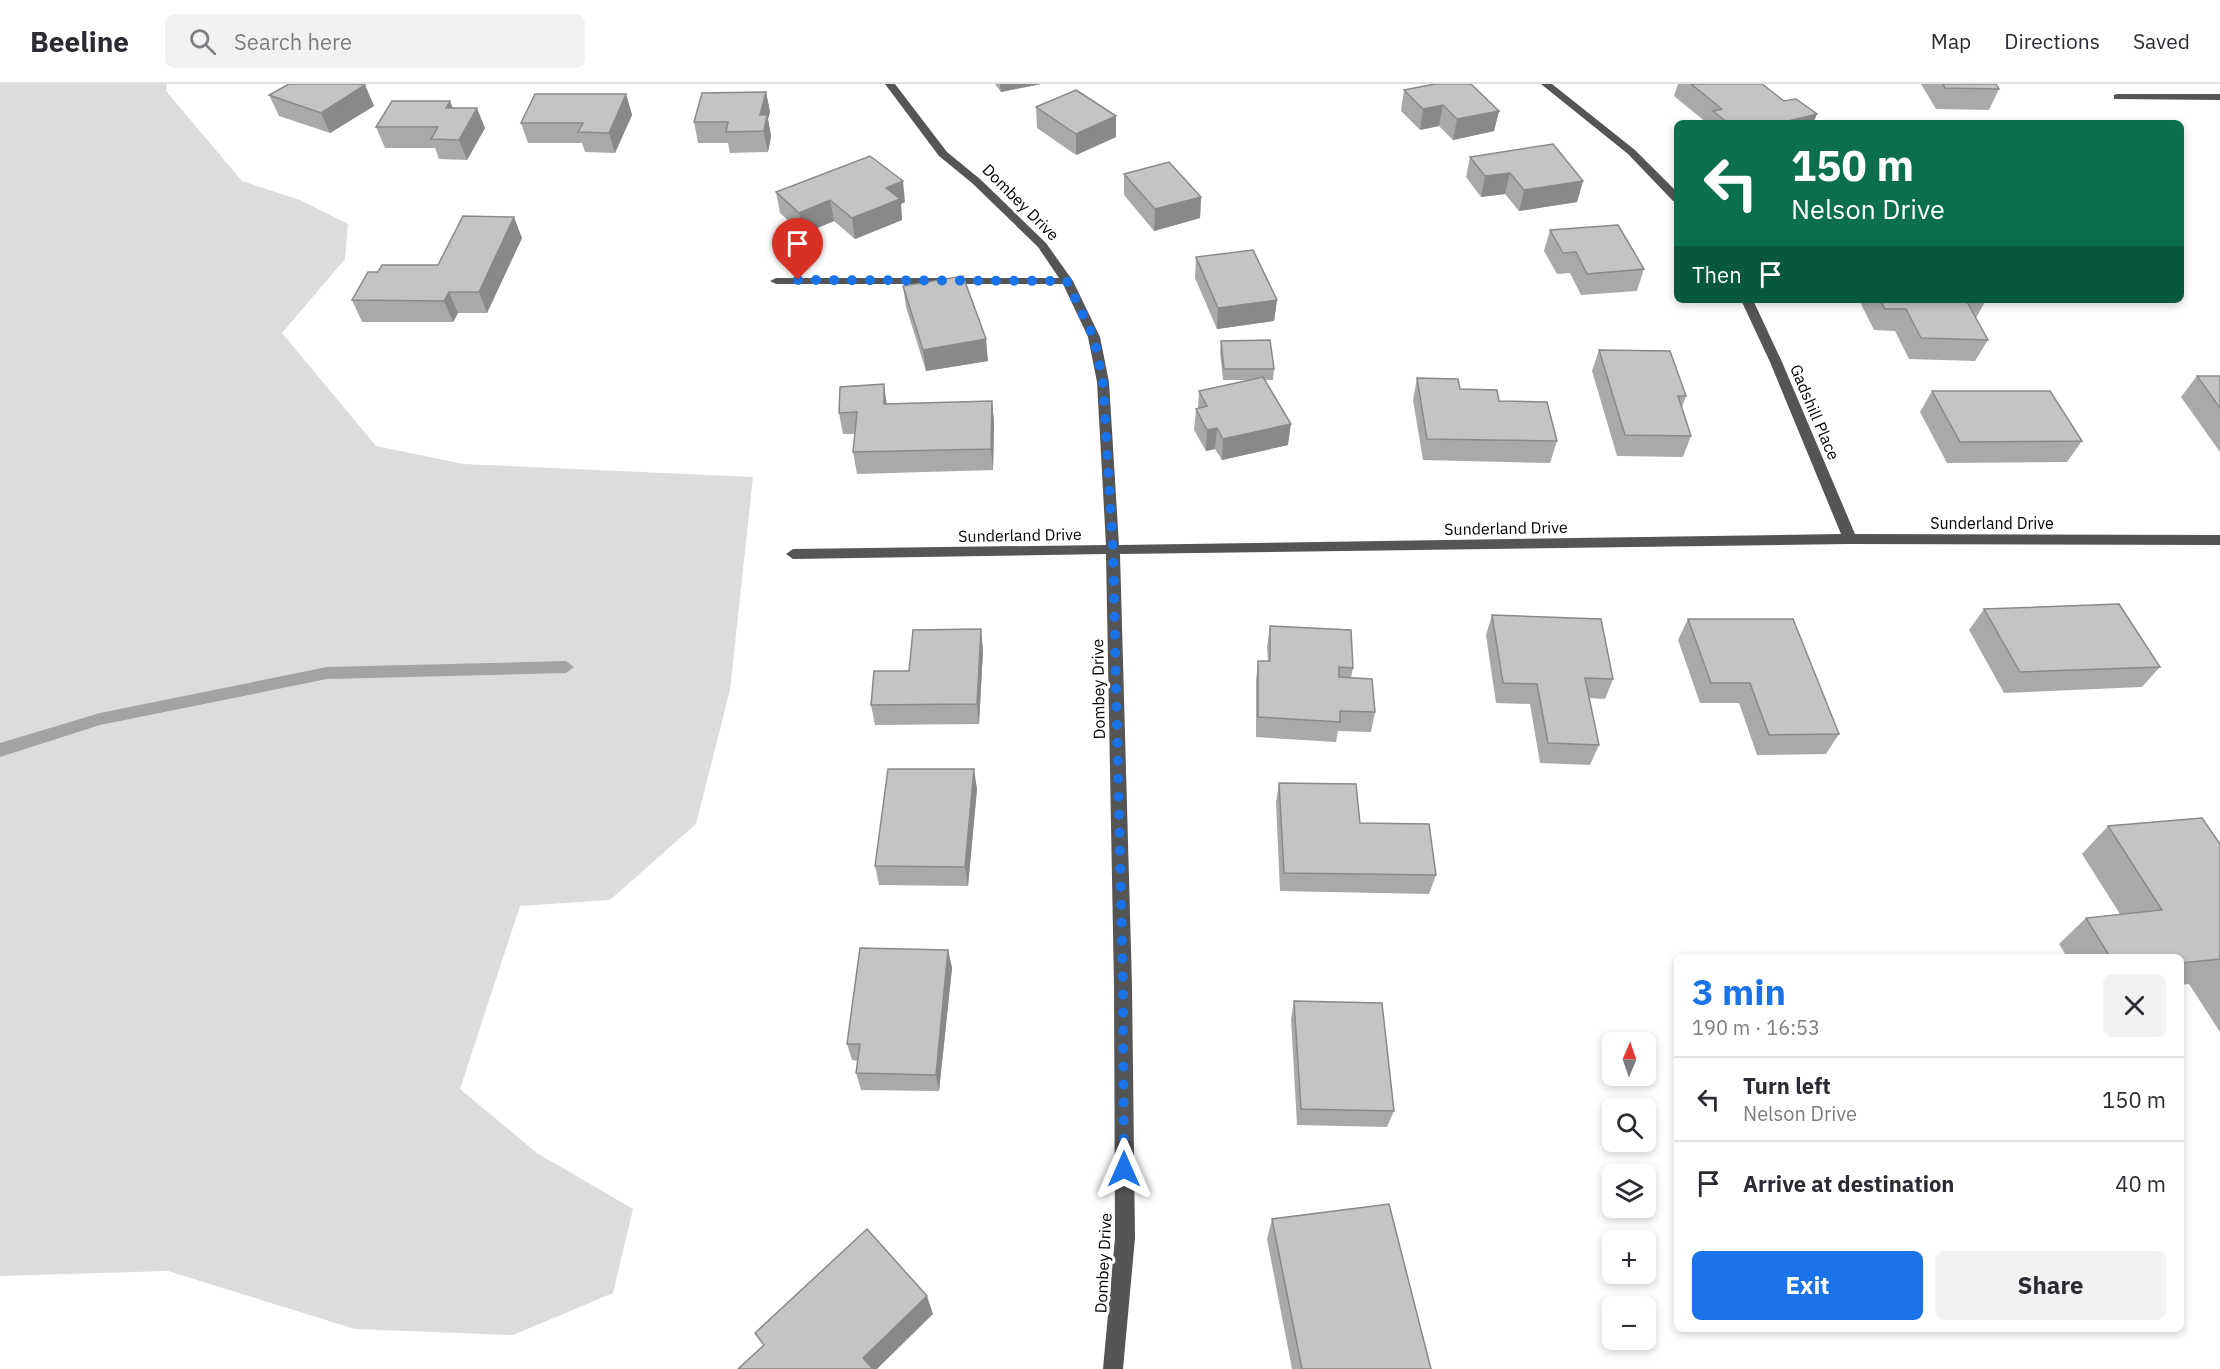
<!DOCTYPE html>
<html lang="en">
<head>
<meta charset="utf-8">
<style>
  body { margin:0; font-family:"IBM Plex Sans",sans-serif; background:#f2f2f3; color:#2b2b33; height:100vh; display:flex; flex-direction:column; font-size:22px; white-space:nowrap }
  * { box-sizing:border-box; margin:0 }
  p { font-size:20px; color:#7c7c81 }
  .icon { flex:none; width:33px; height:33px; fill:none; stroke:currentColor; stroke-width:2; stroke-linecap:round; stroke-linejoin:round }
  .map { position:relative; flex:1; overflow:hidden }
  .drawer { position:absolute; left:1674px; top:870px; width:510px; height:378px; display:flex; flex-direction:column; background:#fff; border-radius:9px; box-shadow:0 3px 9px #0003 }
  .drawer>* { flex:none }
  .guide { position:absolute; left:1674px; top:36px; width:510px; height:183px; border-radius:9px; box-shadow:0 3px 9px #0003; background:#0b6e4f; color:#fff; overflow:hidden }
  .needle { width:39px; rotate:2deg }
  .tools { position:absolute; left:1602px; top:948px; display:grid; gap:12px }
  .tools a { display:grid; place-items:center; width:54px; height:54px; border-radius:9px; background:#fff; box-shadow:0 3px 9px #0003; font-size:30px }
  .pin { position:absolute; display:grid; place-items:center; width:51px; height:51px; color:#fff; margin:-62px -26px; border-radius:50% 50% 50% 0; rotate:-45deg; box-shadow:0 0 6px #0007 }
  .pin .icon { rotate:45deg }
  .me { position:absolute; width:66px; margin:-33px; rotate:0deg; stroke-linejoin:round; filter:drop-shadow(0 0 4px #0008) }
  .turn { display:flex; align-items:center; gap:21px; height:126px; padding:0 18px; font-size:27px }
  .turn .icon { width:78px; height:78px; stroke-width:2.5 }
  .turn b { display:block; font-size:42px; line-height:51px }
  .then { display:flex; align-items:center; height:57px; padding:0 18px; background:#0003; gap:12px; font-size:22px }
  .round { display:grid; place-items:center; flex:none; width:63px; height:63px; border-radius:9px; background:#f2f2f3 }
  .headline { display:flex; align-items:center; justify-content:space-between; height:102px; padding:0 18px }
  h1 { font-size:36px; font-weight:700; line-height:45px; color:#1a73e8 }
  .primary-button { display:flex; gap:12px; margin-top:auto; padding:12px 18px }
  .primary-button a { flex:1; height:69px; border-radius:9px; background:#1a73e8; color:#fff; font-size:24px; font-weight:700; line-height:69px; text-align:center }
  .primary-button a+a { background:#f2f2f3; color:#2b2b33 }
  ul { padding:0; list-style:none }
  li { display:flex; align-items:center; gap:18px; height:84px; padding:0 18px; border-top:2px solid #e1e1e2 }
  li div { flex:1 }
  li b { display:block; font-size:22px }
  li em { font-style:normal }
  header { display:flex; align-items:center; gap:36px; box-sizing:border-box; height:84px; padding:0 30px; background:#fff; border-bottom:2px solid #e1e1e2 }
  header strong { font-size:28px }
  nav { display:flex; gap:33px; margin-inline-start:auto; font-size:21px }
  .search { width:420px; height:54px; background:#f2f2f3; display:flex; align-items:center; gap:15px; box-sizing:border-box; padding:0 21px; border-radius:9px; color:#7c7c81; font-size:22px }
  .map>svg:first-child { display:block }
  .green { fill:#dcdcdc }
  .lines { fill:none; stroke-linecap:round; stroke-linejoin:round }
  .stream { fill:#a3a3a3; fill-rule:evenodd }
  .minor { fill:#555; fill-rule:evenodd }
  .wall { fill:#a9a9a9 }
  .shaded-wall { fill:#898989 }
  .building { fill:#c4c4c4; stroke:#898989; stroke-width:1.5 }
  .route { stroke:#1a73e8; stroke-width:10; stroke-dasharray:0 18 }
  .labels { text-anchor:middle; stroke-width:6; stroke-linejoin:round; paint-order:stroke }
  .street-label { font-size:16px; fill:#000; stroke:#fff }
</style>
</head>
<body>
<header>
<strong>Beeline</strong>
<div class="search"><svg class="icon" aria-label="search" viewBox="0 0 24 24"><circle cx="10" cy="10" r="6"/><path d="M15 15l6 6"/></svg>Search here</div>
<nav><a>Map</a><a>Directions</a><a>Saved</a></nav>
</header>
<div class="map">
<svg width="2220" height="1285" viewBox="0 0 2220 1285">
  <rect width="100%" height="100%" fill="#fff"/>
  <polygon class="green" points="0,0 167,0 166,7 242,97 300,116 348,140 345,175 282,249 376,362 464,380 753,393 730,606 696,740 610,816 520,822 460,1005 537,1069 633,1125 613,1209 513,1251 355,1245 168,1187 0,1192"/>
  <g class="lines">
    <polygon class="stream" points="566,577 574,583 566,589 327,595 100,641 0,673 0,659 100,629 327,583"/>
    <g class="minor">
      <polygon points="885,0 895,0 947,68 980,95 1046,159 1073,197 1100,253 1109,298 1119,461 1841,450 1770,278 1741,216 1753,216 1782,278 1855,450 2220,451 2220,461 1850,460 1120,470 1132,902 1135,1154 1123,1285 1103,1285 1115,1154 1114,902 1106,470 793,475 786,470 793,465 1106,461 1097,298 1088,253 1063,200 776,200 770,197 776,194 1059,194 1038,163 972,99 939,72"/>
      <polygon points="1541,0 1552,0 1635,66 1677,108 1677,118 1673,117 1628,70"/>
      <polygon points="2117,10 2220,10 2220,16 2114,15 2114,11"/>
    </g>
  </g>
  <g class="wall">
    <polygon points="995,0 1041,0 1001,8"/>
    <polygon points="1678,0 1762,0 1784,17 1817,30 1813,39 1707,39 1674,12"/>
    <polygon points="1921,0 1996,0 1999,5 1989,26 1936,25"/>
    <polygon points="365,1 374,22 330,49 279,32 269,11"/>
    <polygon points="1404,6 1499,27 1494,47 1453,56 1439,42 1420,46 1401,27"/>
    <polygon points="766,8 770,28 768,35 771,52 768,68 730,69 728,59 698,59 694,38"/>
    <polygon points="626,10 632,31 615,69 585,68 582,59 528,59 521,39"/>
    <polygon points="1036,23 1116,53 1076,71 1037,44"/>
    <polygon points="452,24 485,44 467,76 439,75 435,64 385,64 376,43"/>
    <polygon points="1470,73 1583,97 1577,118 1519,127 1505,110 1481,113 1466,93"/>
    <polygon points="1124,90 1201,113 1200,134 1154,147 1124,111"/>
    <polygon points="776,108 905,118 901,120 902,136 855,155 834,137 803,150 780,129"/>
    <polygon points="1550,146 1644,185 1637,207 1581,211 1570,189 1557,190 1544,167"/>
    <polygon points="522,154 487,229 458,229 453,238 362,238 352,216 378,188 438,181"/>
    <polygon points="1196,173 1277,216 1274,237 1217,245 1195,194"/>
    <polygon points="903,202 988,277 926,287 906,223"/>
    <polygon points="1859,216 1986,216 1976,234 1988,256 1975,277 1909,275 1895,247 1874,246"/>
    <polygon points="1221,257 1274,285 1273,296 1264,296 1288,361 1222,376 1215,365 1206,367 1194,346 1196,325 1198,324 1199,307 1252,296 1223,296 1220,268"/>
    <polygon points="1599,266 1686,312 1682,323 1691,352 1683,373 1617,372 1592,287"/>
    <polygon points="2197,292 2220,292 2220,368 2181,313"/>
    <polygon points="1417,294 1460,305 1499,317 1557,357 1550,379 1423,376 1413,316"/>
    <polygon points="1932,307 2082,357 2067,378 1947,379 1920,328"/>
    <polygon points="992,317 994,338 993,386 857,390 853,368 855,350 843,350 839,329 887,320"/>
    <polygon points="1984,525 2160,583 2142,603 2004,609 1969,546"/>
    <polygon points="1492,531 1613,595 1605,615 1589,614 1599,661 1590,681 1540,679 1530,620 1496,619 1486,551"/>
    <polygon points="1688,535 1839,650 1826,670 1757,671 1739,619 1700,619 1678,556"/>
    <polygon points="1270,542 1353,584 1351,594 1375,628 1371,648 1338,647 1336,658 1256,653 1256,597 1258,577 1268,577 1267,563"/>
    <polygon points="983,566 979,640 875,641 871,621 909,587"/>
    <polygon points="1279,699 1360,739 1436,791 1429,810 1280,807 1276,718"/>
    <polygon points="977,705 968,802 879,801 875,782"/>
    <polygon points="2108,742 2220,760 2220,948 2189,900 2181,901 2181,873 2067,873 2059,860 2086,834 2120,830 2082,770"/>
    <polygon points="948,866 952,884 939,1007 861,1006 856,989 858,977 852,976 847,960"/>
    <polygon points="1294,917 1394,1027 1387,1043 1297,1041 1291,935"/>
    <polygon points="1272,1135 1431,1285 1292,1285 1267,1155"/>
  </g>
  <g class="shaded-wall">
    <polygon points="1000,0 1041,0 1001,8"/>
    <polygon points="365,1 374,22 330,49 321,29"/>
    <polygon points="766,8 770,28 768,35 771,52 768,68 760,31"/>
    <polygon points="626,10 632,31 615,69 609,49"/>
    <polygon points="450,17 458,37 446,24"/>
    <polygon points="1443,21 1439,42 1420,46 1423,25"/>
    <polygon points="477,24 485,44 467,76 459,56"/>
    <polygon points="1499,27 1494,47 1453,56 1457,35"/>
    <polygon points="1817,30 1813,39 1780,39"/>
    <polygon points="1116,32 1116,53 1076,71 1076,50"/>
    <polygon points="1510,89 1505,110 1481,113 1485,92"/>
    <polygon points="903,97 905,118 901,120 902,136 855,155 852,134 886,104"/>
    <polygon points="1583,97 1577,118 1519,127 1524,106"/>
    <polygon points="1201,113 1200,134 1154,147 1155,125"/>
    <polygon points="830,116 834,137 803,150 799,129"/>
    <polygon points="514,133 522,154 487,229 479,208"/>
    <polygon points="449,208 458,229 453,238 444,217"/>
    <polygon points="1277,216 1274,237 1217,245 1218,224"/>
    <polygon points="986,255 988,277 926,287 923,266"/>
    <polygon points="884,300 887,322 884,320"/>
    <polygon points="992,317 994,338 993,386 991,365"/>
    <polygon points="1291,340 1288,361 1222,376 1223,355"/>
    <polygon points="1217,344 1215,365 1206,367 1207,346"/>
    <polygon points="981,545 983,566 979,640 977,620"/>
    <polygon points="974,685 977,705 968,802 965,783"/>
    <polygon points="948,866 952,884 939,1007 936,991"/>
    <polygon points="927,1212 933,1230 877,1285 869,1285 863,1274"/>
  </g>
  <g class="building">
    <polygon points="289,0 361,0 365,1 321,29 269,11"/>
    <polygon points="1435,0 1471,0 1499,27 1457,35 1443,21 1423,25 1404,6"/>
    <polygon points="1691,0 1762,0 1784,17 1796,15 1817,30 1780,39 1728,39 1713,27 1722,25"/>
    <polygon points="1943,0 1996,0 1999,5 1945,4"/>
    <polygon points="1076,6 1116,32 1076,50 1036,23"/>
    <polygon points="766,8 760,31 767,31 764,47 726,48 728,38 694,38 702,9"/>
    <polygon points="535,10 626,10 609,49 578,48 583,39 521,39"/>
    <polygon points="392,17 450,17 446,24 477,24 459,56 431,55 438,43 376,43"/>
    <polygon points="1553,60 1583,97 1524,106 1510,89 1485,92 1470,73"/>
    <polygon points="870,72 903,97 886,104 900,115 852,134 830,116 799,129 776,108"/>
    <polygon points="1169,78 1201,113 1155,125 1124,90"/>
    <polygon points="463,132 514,133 479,208 449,208 444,217 352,216 368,188 378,188 382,181 438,181"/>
    <polygon points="1618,141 1644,185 1587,190 1576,168 1563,169 1550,146"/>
    <polygon points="1253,166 1277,216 1218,224 1196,173"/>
    <polygon points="963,192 986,255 923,266 903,202"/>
    <polygon points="1880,216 1966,216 1988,256 1921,254 1906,225 1885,225"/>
    <polygon points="1270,256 1274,285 1224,285 1221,257"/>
    <polygon points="1599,266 1670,267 1686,312 1678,312 1691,352 1625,351"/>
    <polygon points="2197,292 2220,292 2220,324"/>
    <polygon points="1263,293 1291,340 1223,355 1217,344 1207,346 1196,325 1207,322 1199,307"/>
    <polygon points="1417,294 1458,295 1460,305 1497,306 1499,317 1547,318 1557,357 1427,355"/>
    <polygon points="884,300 884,320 992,317 991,365 853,368 857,328 839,329 840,303"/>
    <polygon points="1932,307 2050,307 2082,357 1960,358"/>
    <polygon points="2119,520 2160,583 2020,588 1984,525"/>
    <polygon points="1492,531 1601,535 1613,595 1585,594 1599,661 1548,659 1537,600 1503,599"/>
    <polygon points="1688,535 1793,535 1839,650 1769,651 1750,599 1711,599"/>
    <polygon points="1270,542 1351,546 1353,584 1339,583 1339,593 1372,595 1375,628 1340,627 1340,638 1258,633 1258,577 1270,577"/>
    <polygon points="981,545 977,620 871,621 874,587 909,587 913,546"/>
    <polygon points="888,685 974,685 965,783 875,782"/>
    <polygon points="1279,699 1356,700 1360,739 1429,740 1436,791 1284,789"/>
    <polygon points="2202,734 2220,760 2220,875 2181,879 2181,873 2110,873 2086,834 2162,826 2108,742"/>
    <polygon points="860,864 948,866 936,991 856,989 860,960 847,960"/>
    <polygon points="1294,917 1382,919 1394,1027 1301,1025"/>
    <polygon points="1389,1120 1431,1285 1302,1285 1272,1135"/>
    <polygon points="867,1145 927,1212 863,1274 873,1285 738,1285 764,1261 755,1249"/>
  </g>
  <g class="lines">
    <polyline class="route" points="798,196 1067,197 1094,254 1103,298 1113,466 1123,902 1124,1085"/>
  </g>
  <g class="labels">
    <g class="street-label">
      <text transform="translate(1021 118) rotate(45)" y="6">Dombey Drive</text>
      <text transform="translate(1815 328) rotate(67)" y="6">Gadshill Place</text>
      <text x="1992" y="445">Sunderland Drive</text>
      <text transform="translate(1506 444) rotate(-1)" y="6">Sunderland Drive</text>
      <text transform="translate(1020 451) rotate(-1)" y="6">Sunderland Drive</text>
      <text transform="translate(1098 605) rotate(-91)" y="6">Dombey Drive</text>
      <text transform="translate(1103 1179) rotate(-87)" y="6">Dombey Drive</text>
    </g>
  </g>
</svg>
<div class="tools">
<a><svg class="needle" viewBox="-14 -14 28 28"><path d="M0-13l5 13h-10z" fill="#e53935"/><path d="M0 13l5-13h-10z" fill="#7c7c81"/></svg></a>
<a><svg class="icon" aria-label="search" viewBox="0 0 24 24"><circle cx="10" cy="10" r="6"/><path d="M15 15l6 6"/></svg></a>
<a><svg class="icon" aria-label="layers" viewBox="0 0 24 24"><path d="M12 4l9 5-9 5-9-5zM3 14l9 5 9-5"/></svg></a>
<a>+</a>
<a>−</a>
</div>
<div class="pin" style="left:798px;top:196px;background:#d93025"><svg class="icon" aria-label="arrive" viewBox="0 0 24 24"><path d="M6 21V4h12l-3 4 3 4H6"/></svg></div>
<svg class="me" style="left:1124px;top:1085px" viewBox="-20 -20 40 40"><path d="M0-17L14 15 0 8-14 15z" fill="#1a73e8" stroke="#fff" stroke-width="4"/></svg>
<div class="guide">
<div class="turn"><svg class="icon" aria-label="left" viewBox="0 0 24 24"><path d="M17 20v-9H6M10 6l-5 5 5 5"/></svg><div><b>150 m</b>Nelson Drive</div></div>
<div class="then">Then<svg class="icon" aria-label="arrive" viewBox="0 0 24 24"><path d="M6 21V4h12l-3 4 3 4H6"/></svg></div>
</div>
<section class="drawer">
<div class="headline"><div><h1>3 min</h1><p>190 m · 16:53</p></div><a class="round"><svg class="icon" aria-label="close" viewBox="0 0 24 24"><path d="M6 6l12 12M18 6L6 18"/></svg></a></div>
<ul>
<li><svg class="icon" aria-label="left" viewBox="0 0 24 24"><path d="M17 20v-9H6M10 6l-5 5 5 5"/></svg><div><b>Turn left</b><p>Nelson Drive</p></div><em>150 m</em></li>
<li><svg class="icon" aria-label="arrive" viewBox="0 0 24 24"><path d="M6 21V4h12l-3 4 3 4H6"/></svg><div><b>Arrive at destination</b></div><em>40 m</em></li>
</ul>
<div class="primary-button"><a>Exit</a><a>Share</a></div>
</section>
</div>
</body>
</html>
